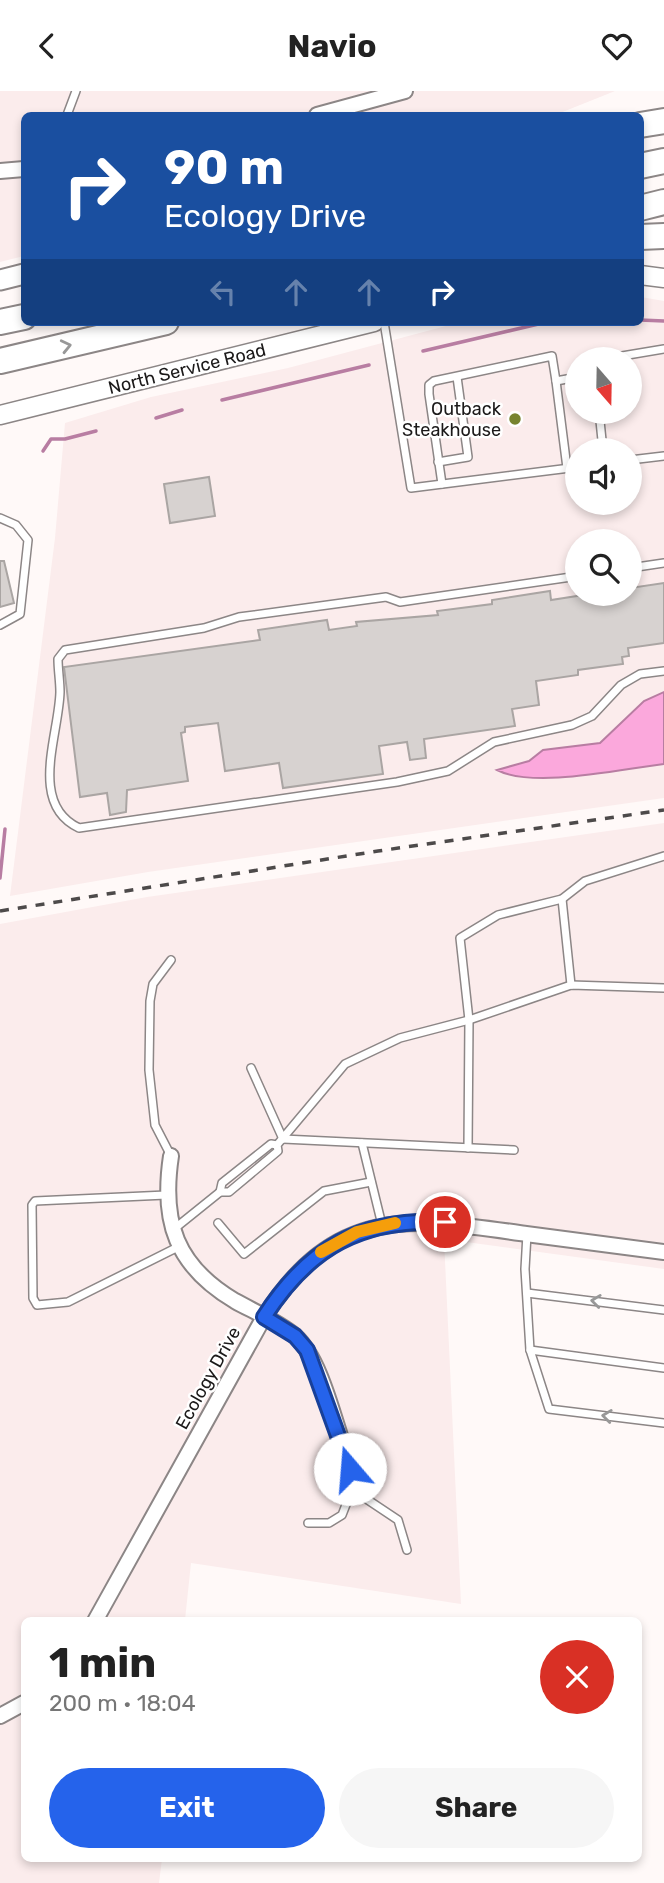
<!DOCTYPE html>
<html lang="en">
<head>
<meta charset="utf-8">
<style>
  body { margin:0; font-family:Rubik,sans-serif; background:#f6f6f6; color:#222; height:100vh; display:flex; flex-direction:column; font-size:26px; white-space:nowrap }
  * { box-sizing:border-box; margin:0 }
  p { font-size:23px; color:#767676 }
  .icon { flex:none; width:38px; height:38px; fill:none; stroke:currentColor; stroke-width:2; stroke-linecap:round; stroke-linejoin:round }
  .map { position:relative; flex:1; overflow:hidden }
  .side { position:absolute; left:21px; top:1526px; width:621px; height:245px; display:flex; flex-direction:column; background:#fff; border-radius:10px; box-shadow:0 4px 10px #0003 }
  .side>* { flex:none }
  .guide { position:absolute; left:21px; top:21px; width:623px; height:214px; border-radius:10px; box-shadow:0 4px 10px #0003; background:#1a4fa0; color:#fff; overflow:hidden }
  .needle { width:46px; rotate:160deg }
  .buttons { position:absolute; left:565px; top:256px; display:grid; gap:14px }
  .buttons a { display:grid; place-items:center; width:77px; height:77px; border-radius:50%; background:#fff; box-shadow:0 4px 10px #0003; font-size:35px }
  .pin { position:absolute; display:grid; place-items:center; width:60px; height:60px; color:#fff; margin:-30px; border:4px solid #fff; border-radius:50%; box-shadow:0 2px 7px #0007 }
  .me { position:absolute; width:77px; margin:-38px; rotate:342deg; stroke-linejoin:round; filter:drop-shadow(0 0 5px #0008) }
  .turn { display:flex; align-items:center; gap:24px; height:147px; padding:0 28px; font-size:32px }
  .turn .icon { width:91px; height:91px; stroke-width:2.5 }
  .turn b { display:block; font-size:49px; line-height:60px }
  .lanes { display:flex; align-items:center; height:66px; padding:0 28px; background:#0003; justify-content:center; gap:35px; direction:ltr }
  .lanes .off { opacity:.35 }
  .round { display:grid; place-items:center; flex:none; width:74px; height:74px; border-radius:37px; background:#f6f6f6 }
  .head { display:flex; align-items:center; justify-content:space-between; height:119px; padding:0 28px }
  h1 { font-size:42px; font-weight:700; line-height:52px }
  .primary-button { display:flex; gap:14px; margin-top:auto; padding:14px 28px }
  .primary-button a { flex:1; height:80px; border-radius:42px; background:#2563eb; color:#fff; font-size:28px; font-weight:700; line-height:80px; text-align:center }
  .primary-button a+a { background:#f6f6f6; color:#222 }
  header { display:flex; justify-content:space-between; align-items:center; height:91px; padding:0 28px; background:#fff; font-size:32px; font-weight:700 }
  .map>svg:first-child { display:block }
  .built { fill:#fbecec; fill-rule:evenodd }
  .water { fill:#fba8dc; stroke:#b87da2; stroke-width:2 }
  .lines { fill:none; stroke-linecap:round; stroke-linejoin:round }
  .stream { stroke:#b87da2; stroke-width:3.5 }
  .building { fill:#d7d2d0; stroke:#aaa5a3; stroke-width:2 }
  .service-casing { stroke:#8c8686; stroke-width:10 }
  .minor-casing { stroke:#8c8686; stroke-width:18 }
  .tertiary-casing { stroke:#8c8686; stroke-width:21 }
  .secondary-casing { stroke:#8c8686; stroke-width:23 }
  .motorway-casing { stroke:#8c8686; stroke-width:28 }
  .service { stroke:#fff; stroke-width:7 }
  .minor { stroke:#fff; stroke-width:14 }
  .tertiary { stroke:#fff; stroke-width:18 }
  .secondary { stroke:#fff; stroke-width:19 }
  .motorway { stroke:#fff; stroke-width:24 }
  .rail { stroke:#4d4a4a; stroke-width:3.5; stroke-dasharray:9 9; stroke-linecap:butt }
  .oneway { stroke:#989898 }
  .route-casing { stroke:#184099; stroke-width:18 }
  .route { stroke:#2563eb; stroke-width:12 }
  .slow { stroke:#f59e0b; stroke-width:12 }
  .poi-dot { fill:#77832f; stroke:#fff; stroke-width:2.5 }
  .labels { text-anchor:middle; stroke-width:5; stroke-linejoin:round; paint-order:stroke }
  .street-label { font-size:18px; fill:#1b1919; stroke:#fff }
  .poi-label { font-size:18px; fill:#1b1919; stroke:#fff; text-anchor:end }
</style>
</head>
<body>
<header><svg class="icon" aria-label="back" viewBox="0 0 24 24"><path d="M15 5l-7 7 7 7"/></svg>Navio<svg class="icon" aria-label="heart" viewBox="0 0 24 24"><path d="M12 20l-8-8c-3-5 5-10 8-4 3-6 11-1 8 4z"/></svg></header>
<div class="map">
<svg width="664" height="1792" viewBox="0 0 664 1792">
  <rect width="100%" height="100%" fill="#fff9f8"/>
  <g class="built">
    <polygon points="0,0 615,0 555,24 24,24 24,165 0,171"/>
    <path d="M641,206L664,210V707L148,781L10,805L55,447L65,332L151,306L288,277L461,231H640ZM578,268H630V320H578ZM578,359H630V411H578ZM578,450H630V502H578Z"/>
    <polygon points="664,732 664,1178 444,1148 461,1513 191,1472 185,1529 24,1530 24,1768 162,1768 159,1792 0,1792 0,833 147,806"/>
  </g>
  <path class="water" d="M664,601V673C621,678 534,698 497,679L529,670L543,659L600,652L644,610Z"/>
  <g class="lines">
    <g class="stream">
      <polyline points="640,229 664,230"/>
      <polyline points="423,260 547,231"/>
      <polyline points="222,309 369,274"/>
      <polyline points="156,327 182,319"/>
      <polyline points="43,360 51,348 65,348 96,340"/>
      <polyline points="0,787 5,738"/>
    </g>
  </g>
  <g class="building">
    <polygon points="209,386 215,425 170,432 164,393"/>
    <polygon points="0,470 4,470 14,512 0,516"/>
    <polygon points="664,492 664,552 628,557 629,565 622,566 623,573 578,579 578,584 536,590 539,614 512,618 515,635 424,648 426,667 410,669 407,651 379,655 383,683 283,697 279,672 225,680 218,632 185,636 185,641 181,642 188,690 127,699 126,721 110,724 107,702 80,706 64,576 260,549 258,539 327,529 329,539 357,535 356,531 438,524 437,520 492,513 492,509 550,500 551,509 596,502 630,502 630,497"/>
  </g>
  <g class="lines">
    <defs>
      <g id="service">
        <polyline points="67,24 76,0"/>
        <polyline points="384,231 411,397 578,376"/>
        <polyline points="604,268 664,258"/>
        <polyline points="556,290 567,377"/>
        <polyline points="599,320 603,359"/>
        <polyline points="630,369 664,365"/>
        <polyline points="438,371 468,366 457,286"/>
        <polyline points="442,393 429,303 429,294 434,290 552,265 556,290 578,286"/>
        <polyline points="0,427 16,434 28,449 20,523 0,534"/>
        <polyline points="630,477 664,472"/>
        <path d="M578,485L400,511L386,506L239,526L204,537L65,559L58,568C58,579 60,590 60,601C59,644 28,713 79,737L397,691L448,680L494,651L572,634L592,625L621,594L640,583L664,580"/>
        <polyline points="562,808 571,894"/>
        <polyline points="171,869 153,893 150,910 149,979 155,1034 171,1065"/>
        <polyline points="251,977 283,1048"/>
        <polyline points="283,1048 514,1059"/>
        <polyline points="362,1052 382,1134"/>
        <polyline points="468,1057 469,929 460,847 498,824 562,808 585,790 664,765"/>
        <polyline points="220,1101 222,1092 271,1053 277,1054"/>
        <polyline points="166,1104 35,1110 32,1114 33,1207 37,1214 68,1211 180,1155"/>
        <polyline points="218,1132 244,1163 324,1100 371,1091"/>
        <polyline points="174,1138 220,1101 229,1101 278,1060 277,1054 345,973 400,947 469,929 571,894 664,897"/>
        <polyline points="527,1143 525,1178 530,1259 549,1318 664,1332"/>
        <polyline points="527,1202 664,1219"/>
        <polyline points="530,1259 664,1277"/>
        <polyline points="346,1363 354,1393 365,1407 398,1429 407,1459"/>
        <polyline points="308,1432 329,1432 342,1424 354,1393"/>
      </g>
      <g id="minor">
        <polyline points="317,24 405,0"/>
        <polyline points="0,80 24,78"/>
        <path d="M171,1065C161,1131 176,1175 235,1210C255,1221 278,1231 295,1245C321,1268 334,1330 346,1363"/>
        <path d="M95,1530L264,1226C336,1114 409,1126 526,1143C572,1149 618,1155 664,1161"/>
        <polyline points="0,1625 24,1612"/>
      </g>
      <g id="tertiary">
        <polyline points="640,184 664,187"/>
        <polyline points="0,324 374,231"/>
      </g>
      <polyline id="secondary" points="0,189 24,183"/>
      <g id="motorway">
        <polyline points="640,34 664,30"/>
        <polyline points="640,75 664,70"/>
        <polyline points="640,117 664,111"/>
        <polyline points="640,146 664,145"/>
        <polyline points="0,231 24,226"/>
        <polyline points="0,270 166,231"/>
      </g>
    </defs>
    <use href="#service" class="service-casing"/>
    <use href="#minor" class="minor-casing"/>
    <use href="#tertiary" class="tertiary-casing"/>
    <use href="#secondary" class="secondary-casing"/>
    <use href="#motorway" class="motorway-casing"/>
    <use href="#service" class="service"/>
    <use href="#minor" class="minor"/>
    <use href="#tertiary" class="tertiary"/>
    <use href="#secondary" class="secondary"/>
    <use href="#motorway" class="motorway"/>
    <polyline class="rail" points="0,820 378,760 664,719"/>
  </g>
  <defs><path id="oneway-chevron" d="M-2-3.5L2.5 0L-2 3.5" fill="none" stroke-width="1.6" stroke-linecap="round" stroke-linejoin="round" transform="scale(1.75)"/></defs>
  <g class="oneway">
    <use href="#oneway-chevron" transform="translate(66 255) rotate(-13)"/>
    <use href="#oneway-chevron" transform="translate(596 1210) rotate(-173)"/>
    <use href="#oneway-chevron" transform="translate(607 1325) rotate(-173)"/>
  </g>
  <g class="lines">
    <defs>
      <path id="route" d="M350,1378L307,1259L295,1245L264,1226C309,1156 361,1127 445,1131"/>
    </defs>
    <use href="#route" class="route-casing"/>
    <use href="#route" class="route"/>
    <polyline class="slow" points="321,1161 357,1141 395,1132"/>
  </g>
  <circle class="poi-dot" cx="515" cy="328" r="7"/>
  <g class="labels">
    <g class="street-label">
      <text transform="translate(187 278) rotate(-14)" y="6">North Service Road</text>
      <text transform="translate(208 1287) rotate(-61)" y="6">Ecology Drive</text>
    </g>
    <g class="poi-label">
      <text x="501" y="324">Outback<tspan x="501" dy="21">Steakhouse</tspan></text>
    </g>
  </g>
</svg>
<div class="buttons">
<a><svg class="needle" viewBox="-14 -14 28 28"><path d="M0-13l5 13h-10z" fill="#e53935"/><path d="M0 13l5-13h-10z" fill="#767676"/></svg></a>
<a><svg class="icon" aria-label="sound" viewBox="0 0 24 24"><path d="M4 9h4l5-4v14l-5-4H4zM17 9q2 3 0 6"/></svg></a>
<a><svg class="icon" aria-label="search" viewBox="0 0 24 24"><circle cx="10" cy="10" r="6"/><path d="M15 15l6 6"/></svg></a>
</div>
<div class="pin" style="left:445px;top:1131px;background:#d93025"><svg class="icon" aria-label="arrive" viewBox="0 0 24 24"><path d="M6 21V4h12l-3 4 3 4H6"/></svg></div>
<svg class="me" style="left:350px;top:1378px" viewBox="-20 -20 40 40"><circle r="19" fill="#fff"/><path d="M0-13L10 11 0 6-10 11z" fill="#2563eb"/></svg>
<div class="guide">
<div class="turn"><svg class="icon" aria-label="right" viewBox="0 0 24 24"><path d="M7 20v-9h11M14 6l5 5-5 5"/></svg><div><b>90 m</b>Ecology Drive</div></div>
<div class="lanes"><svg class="icon off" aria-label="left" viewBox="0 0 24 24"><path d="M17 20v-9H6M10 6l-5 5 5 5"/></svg><svg class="icon off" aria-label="ahead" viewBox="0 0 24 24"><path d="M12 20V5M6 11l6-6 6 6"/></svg><svg class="icon off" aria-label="ahead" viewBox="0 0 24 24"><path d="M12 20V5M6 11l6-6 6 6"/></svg><svg class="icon" aria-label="right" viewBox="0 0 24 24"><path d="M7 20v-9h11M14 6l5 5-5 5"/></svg></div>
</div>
<section class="side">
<div class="head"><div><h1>1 min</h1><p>200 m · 18:04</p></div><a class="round" style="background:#d93025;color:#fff"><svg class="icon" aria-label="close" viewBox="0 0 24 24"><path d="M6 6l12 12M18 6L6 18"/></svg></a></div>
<div class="primary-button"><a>Exit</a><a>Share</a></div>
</section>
</div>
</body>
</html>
